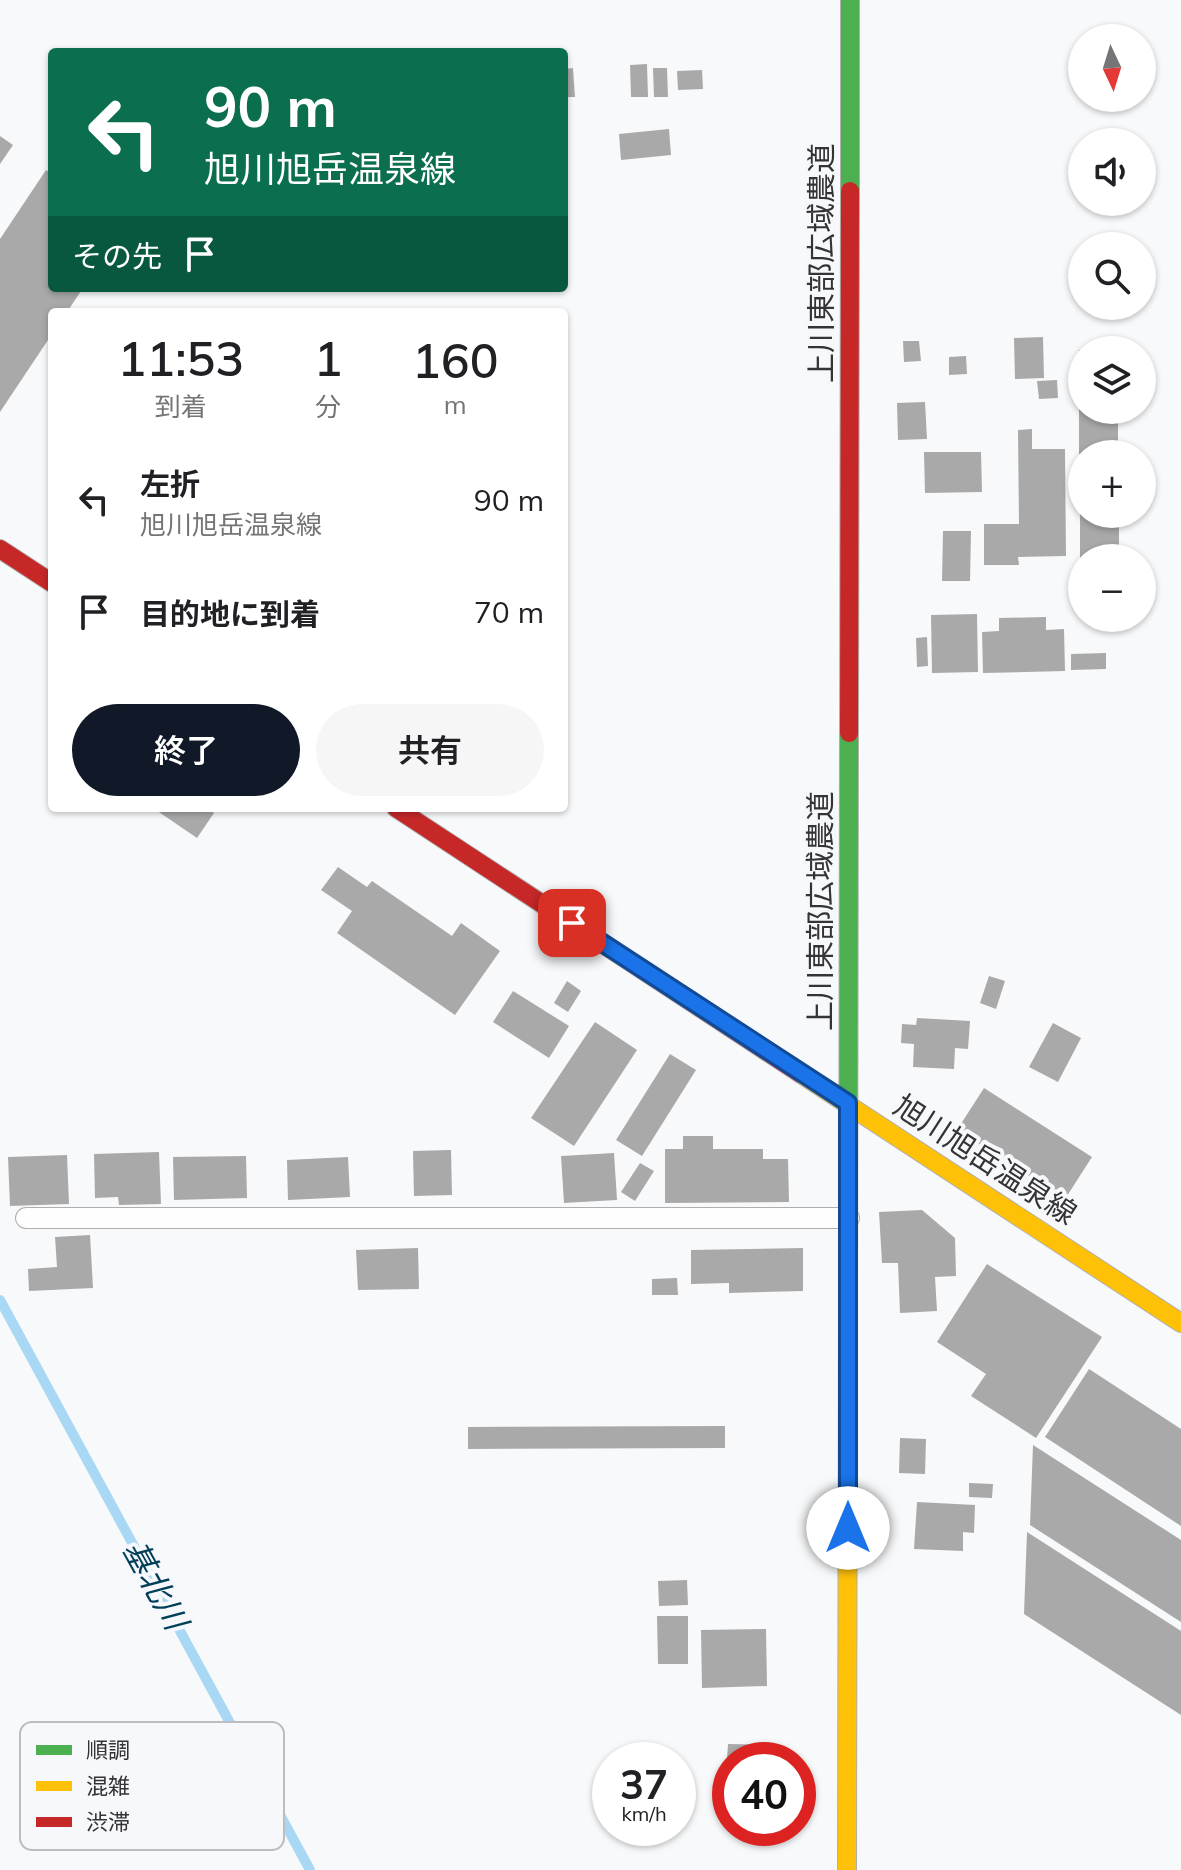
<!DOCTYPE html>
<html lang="ja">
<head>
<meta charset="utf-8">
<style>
  body { margin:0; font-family:Mulish,"Noto Sans JP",sans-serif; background:#f6f6f6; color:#202124; height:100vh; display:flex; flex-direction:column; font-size:30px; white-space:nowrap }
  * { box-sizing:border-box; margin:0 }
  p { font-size:26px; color:#757577 }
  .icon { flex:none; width:44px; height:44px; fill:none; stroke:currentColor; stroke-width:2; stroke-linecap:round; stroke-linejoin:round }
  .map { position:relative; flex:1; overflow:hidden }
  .sheet { position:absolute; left:48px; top:308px; width:520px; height:504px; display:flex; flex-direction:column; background:#fff; border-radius:8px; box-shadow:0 2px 6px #0004 }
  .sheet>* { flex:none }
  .top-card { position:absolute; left:48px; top:48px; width:520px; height:244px; border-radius:8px; box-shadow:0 2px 6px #0004; background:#0b6e4f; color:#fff; overflow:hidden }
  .needle { width:52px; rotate:176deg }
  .fabs { position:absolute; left:1068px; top:24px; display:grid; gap:16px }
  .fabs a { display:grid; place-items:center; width:88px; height:88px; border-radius:50%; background:#fff; box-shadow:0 2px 6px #0004; font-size:40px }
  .speed { position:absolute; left:592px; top:1742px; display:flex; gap:16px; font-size:40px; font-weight:700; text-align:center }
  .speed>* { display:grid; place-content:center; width:104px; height:104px; border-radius:50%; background:#fff; box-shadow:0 2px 6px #0004; line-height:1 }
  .speed small { font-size:20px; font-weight:400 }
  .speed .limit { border:12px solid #d22; background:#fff; color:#111 }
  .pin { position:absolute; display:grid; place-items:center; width:68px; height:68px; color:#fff; margin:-34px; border-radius:16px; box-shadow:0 4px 12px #0006 }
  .me { position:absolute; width:88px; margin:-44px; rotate:0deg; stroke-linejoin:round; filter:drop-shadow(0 0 6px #0008) }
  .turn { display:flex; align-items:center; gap:28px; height:168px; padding:0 24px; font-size:36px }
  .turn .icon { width:104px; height:104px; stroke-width:2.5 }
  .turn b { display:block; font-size:56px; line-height:68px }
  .then { display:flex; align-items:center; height:76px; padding:0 24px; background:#0003; gap:16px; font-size:30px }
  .eta { display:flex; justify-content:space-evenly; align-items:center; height:136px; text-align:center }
  .eta b { font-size:48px; font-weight:600; line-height:56px }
  .cta { display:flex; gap:16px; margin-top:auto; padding:16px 24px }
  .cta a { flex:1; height:92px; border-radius:48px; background:#111827; color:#fff; font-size:32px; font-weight:600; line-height:92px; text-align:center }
  .cta a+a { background:#f6f6f6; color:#202124 }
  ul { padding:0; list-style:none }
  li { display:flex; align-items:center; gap:24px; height:112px; padding:0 24px }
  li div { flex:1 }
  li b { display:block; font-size:30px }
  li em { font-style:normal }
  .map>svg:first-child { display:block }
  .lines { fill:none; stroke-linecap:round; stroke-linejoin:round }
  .stream { stroke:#a8d8f4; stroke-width:10 }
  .building { fill:#a9a9aa }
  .lane-casing { stroke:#afafb0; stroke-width:22 }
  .fast-casing { stroke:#afafb0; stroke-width:20 }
  .slow-casing { stroke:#afafb0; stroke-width:20 }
  .jam-casing { stroke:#afafb0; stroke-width:20 }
  .lane { stroke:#fefefe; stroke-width:20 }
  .fast { stroke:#4caf50; stroke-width:18 }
  .slow { stroke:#ffc107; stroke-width:18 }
  .jam { stroke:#c62828; stroke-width:18 }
  .route-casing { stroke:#114b97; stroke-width:20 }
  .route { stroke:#1a73e8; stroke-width:14 }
  .labels { text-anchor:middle; stroke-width:8; stroke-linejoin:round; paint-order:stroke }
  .street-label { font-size:30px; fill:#343435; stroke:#f7f8fb }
  .water-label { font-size:32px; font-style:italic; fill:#013f59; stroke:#f7f8fb }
  .key { fill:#f7f8fb; stroke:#bcbdc0; stroke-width:2 }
  .key-label { font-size:22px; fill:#343435 }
</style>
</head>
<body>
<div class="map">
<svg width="1181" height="1870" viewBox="0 0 1181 1870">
  <rect width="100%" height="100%" fill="#f8f9fa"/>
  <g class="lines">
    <polyline class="stream" points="0,1300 310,1870"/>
  </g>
  <g class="building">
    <polygon points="647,64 648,97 631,97 630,65"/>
    <polygon points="573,68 575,97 564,97 564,69"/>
    <polygon points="653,68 667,68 668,97 654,97"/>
    <polygon points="702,70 703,89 678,90 677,71"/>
    <polygon points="669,129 671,155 621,160 619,134"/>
    <polygon points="0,136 13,145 0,164"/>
    <polygon points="46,170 52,174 52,288 83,288 67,312 52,312 52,334 0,412 0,239"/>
    <polygon points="1043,337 1044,378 1015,379 1014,338"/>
    <polygon points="903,341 919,341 921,361 904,362"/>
    <polygon points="1079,350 1082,350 1082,410 1118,410 1118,454 1079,454"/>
    <polygon points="966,356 967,374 949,375 949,357"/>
    <polygon points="1057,380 1058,398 1039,399 1037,381"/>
    <polygon points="925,402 927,439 898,440 897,403"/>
    <polygon points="1032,429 1032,449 1065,449 1066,556 1018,557 1019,565 984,565 984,524 1019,524 1018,430"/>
    <polygon points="924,452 981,452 982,492 925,493"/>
    <rect x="1080" y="514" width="39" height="44"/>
    <polygon points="943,531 971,531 970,581 942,581"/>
    <polygon points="977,614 978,672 932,673 931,615"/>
    <polygon points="1046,617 1046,630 1064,629 1065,671 983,673 982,632 999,631 999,618"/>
    <polygon points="927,637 928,666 917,667 916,638"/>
    <polygon points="1106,653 1106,669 1071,670 1071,654"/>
    <polygon points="153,808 206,808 214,813 197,838"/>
    <polygon points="338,867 367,887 372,881 452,936 461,923 500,951 455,1015 337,933 352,911 321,890"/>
    <polygon points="989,976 1005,981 996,1009 980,1003"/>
    <polygon points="567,981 581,991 568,1012 554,1003"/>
    <polygon points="513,991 569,1026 549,1058 493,1022"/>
    <polygon points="917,1018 970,1021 968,1049 955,1048 954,1069 913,1067 914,1044 901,1043 902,1024 916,1025"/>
    <polygon points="595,1022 637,1050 574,1146 531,1118"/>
    <polygon points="1053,1023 1081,1038 1058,1082 1029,1067"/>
    <polygon points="670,1054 696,1070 642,1156 616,1140"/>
    <polygon points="984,1088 1092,1157 1065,1199 957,1130"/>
    <polygon points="683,1136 713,1136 713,1149 763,1149 763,1159 788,1159 789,1202 665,1203 665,1149 683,1149"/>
    <polygon points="451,1150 452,1195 414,1196 413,1151"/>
    <polygon points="159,1152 161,1204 119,1205 118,1197 95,1198 94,1154"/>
    <polygon points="614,1153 617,1200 564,1203 561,1156"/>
    <polygon points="67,1155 69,1204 10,1206 8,1157"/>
    <polygon points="246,1156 247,1198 174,1200 173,1157"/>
    <polygon points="348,1157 350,1197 288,1200 287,1160"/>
    <polygon points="640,1163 654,1171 635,1201 621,1192"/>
    <polygon points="922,1210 955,1238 956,1276 935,1277 937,1311 900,1313 898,1263 882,1263 879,1212"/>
    <polygon points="90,1235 93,1288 29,1291 28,1269 57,1267 55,1237"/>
    <polygon points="418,1248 419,1289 358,1290 356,1250"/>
    <polygon points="803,1248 803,1291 729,1293 729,1283 691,1284 691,1250"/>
    <polygon points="987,1264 1102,1337 1036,1438 971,1396 986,1374 937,1342"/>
    <polygon points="677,1278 678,1295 652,1295 652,1279"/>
    <polygon points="1089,1369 1181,1429 1181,1526 1045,1437"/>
    <polygon points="725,1426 725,1448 468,1449 468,1427"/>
    <polygon points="900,1438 926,1439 925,1474 899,1473"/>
    <polygon points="1033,1445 1181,1540 1181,1622 1030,1525"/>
    <polygon points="969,1483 993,1484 992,1498 969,1497"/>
    <polygon points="917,1502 975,1505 974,1533 963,1532 963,1551 914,1549"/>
    <polygon points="1027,1532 1181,1631 1181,1715 1024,1614"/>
    <polygon points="687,1580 688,1605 659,1606 658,1581"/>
    <polygon points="657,1616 688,1616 688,1664 658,1664"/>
    <polygon points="766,1629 767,1686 702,1688 701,1630"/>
    <polygon points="728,1744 771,1745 770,1760 727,1759"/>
  </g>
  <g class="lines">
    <defs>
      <polyline id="lane" points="26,1218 849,1218"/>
      <g id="fast">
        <polyline points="850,191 850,0"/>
        <polyline points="848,1306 849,733"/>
      </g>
      <g id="slow">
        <polyline points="801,1074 1181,1323"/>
        <polyline points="847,1870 848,1306"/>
      </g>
      <g id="jam">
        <polyline points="0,549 52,583"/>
        <polyline points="849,733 850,191"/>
        <polyline points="396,808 801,1074"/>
      </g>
    </defs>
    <use href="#lane" class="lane-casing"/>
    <use href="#fast" class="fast-casing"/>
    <use href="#slow" class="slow-casing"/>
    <use href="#jam" class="jam-casing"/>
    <use href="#lane" class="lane"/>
    <use href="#fast" class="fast"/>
    <use href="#slow" class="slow"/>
    <use href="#jam" class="jam"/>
  </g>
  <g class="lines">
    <defs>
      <polyline id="route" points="572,923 848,1103 848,1528"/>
    </defs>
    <use href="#route" class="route-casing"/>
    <use href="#route" class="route"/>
  </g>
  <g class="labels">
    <g class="street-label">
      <text transform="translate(822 263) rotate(-90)" y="10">上川東部広域農道</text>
      <text transform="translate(821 911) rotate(-90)" y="10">上川東部広域農道</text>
      <text transform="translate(985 1160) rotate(33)" y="10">旭川旭岳温泉線</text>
    </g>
    <g class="water-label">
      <text transform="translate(155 1585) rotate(61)" y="11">基北川</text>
    </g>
  </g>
  <rect x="20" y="1722" width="264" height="128" rx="12" class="key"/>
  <rect x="36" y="1745" width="36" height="10" fill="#4caf50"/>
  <rect x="36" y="1781" width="36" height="10" fill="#ffc107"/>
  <rect x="36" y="1817" width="36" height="10" fill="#c62828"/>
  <g class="key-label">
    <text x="86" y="1758">順調</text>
    <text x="86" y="1794">混雑</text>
    <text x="86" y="1830">渋滞</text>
  </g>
</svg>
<div class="fabs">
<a><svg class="needle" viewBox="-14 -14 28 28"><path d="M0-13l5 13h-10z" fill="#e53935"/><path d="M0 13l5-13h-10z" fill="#757577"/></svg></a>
<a><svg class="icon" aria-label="sound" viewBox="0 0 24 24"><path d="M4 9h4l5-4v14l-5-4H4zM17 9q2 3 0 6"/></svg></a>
<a><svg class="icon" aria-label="search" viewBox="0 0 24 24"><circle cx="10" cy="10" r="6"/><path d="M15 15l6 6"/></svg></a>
<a><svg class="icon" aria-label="layers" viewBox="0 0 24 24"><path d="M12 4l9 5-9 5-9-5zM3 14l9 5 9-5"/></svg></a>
<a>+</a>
<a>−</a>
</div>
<div class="speed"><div>37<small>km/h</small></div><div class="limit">40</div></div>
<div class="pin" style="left:572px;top:923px;background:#d93025"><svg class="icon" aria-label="arrive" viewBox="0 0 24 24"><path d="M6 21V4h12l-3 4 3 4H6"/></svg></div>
<svg class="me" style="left:848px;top:1528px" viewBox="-20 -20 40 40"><circle r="19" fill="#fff"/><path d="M0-13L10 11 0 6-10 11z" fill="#1a73e8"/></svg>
<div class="top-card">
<div class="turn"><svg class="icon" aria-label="left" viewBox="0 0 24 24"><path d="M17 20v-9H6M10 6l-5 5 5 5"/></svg><div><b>90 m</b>旭川旭岳温泉線</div></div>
<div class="then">その先<svg class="icon" aria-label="arrive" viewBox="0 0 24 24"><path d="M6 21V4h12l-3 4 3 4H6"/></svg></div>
</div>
<section class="sheet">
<div class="eta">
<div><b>11:53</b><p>到着</p></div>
<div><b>1</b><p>分</p></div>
<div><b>160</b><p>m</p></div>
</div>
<ul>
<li><svg class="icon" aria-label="left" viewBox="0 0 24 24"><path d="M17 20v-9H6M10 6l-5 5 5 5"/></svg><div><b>左折</b><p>旭川旭岳温泉線</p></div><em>90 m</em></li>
<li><svg class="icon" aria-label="arrive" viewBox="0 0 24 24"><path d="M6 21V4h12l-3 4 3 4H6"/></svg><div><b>目的地に到着</b></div><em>70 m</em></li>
</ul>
<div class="cta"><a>終了</a><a>共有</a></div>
</section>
</div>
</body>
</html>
